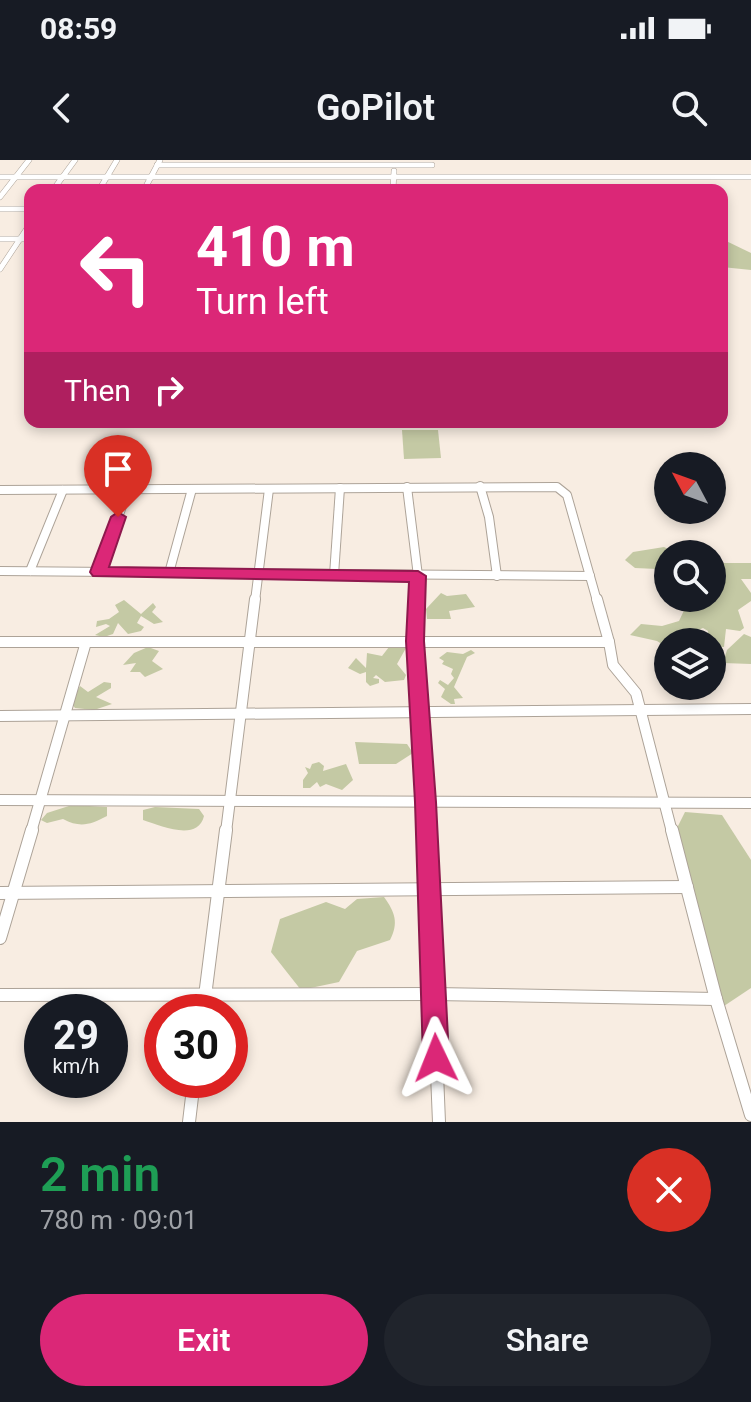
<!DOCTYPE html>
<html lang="en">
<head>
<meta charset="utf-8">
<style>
  body { margin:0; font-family:Roboto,sans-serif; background:#20242c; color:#f1f3f6; height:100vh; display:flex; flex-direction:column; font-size:30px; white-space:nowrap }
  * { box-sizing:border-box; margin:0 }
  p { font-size:26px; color:#9ea1a6 }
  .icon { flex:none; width:44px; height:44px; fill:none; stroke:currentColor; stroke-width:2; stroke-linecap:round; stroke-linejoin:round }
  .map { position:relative; height:962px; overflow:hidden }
  .sheet { display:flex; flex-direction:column; background:#171b24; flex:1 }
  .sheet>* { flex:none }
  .hud { position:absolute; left:24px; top:24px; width:704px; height:244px; border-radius:16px; box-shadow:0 4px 12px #0003; background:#db2777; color:#fff; overflow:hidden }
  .needle { width:52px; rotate:311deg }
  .fabs { position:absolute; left:654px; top:292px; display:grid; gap:16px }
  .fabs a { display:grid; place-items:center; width:72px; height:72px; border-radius:50%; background:#171b24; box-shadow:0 4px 12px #0003; font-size:40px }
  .speed { position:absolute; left:24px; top:834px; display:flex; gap:16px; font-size:40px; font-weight:700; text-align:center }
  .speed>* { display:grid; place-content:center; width:104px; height:104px; border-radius:50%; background:#171b24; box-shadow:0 4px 12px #0003; line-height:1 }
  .speed small { font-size:20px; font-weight:400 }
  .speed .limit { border:12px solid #d22; background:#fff; color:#111 }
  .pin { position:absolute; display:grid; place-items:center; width:68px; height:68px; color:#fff; margin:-82px -34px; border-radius:50% 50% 50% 0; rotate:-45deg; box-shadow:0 0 8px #0007 }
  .pin .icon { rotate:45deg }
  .me { position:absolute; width:88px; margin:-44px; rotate:358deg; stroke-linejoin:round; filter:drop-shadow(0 0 6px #0008) }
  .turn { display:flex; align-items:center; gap:28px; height:168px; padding:0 40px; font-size:36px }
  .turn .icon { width:104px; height:104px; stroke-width:2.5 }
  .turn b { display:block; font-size:56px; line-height:68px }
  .then { display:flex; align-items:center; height:76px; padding:0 40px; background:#0003; gap:16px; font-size:30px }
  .round { display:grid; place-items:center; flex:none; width:84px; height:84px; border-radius:42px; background:#20242c }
  .headline { display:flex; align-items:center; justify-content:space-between; height:136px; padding:0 40px }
  h1 { font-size:48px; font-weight:600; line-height:60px; color:#1e9e55 }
  .cta { display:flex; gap:16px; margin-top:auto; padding:16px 40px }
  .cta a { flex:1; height:92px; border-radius:48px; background:#db2777; color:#fff; font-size:32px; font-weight:600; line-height:92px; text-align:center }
  .cta a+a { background:#20242c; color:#f1f3f6 }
  .status { display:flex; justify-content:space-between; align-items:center; height:56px; padding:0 40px; background:#171b24; direction:ltr }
  .status svg { height:22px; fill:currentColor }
  header { display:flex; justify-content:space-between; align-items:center; height:104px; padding:0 40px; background:#171b24; font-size:36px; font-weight:600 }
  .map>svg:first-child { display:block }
  .green { fill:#c4c9a4 }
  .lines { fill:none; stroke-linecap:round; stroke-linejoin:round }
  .street-far3-casing { stroke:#ada398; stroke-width:6 }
  .street-far2-casing { stroke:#ada398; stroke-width:10 }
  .street-far1-casing { stroke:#ada398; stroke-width:12 }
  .street-casing { stroke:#ada398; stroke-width:14 }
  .street-far3 { stroke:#fff; stroke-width:5 }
  .street-far2 { stroke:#fff; stroke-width:8 }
  .street-far1 { stroke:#fff; stroke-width:10 }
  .street { stroke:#fff; stroke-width:12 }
  .route { fill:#db2777; stroke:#8e194d; stroke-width:2 }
</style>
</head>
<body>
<div class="status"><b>08:59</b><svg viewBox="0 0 49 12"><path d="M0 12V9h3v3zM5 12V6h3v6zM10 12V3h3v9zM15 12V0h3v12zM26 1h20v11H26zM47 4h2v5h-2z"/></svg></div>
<header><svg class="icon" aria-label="back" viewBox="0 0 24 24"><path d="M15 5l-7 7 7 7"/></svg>GoPilot<svg class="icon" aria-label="search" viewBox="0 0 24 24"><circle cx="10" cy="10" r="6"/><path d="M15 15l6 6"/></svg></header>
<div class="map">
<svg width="751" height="962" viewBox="0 0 751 962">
  <rect width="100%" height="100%" fill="#f8ede2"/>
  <g class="green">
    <polygon points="722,79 751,93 751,110 722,107"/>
    <polygon points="402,270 438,270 441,298 404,299"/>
    <polygon points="664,387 677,393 668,394 657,409 635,408 625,400 633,392"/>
    <polygon points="712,403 751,403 751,419 741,419 751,433 751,441 738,450 744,468 740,471 726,469 724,487 712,486 712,482 707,480 708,471 703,468 698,470 704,482 668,482 668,488 657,481 630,475 641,464 662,466 679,461 688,442 712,438"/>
    <polygon points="441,433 447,436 466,434 475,447 449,451 451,459 427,459 426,449"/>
    <polygon points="124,440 141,454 153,443 156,447 152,452 163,462 154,464 141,456 137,463 144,467 141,471 128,474 118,463 113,474 104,477 95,475 110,466 106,464 96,467 97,461 109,459 119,452 115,445"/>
    <polygon points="744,474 751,477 751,504 723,503 727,490"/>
    <polygon points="148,487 159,491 152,501 163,509 145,517 140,512 130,512 136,503 123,505 134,493"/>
    <polygon points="389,487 406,488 397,504 406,515 404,520 385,522 376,515 373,518 379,519 379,523 370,526 366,522 366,512 360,514 348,508 356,498 366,508 367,493 382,496"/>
    <polygon points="471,490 475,493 467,497 454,527 463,538 454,539 455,544 451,544 441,537 445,529 438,523 440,520 448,525 454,518 451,514 453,509 442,504 444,501 439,498 447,492 463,494"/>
    <polygon points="104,522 111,523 111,528 96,537 112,544 94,550 75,548 71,543 80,526 88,532"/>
    <polygon points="355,582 407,584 413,593 396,604 359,604"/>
    <polygon points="319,602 324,606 323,611 346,604 353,620 342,630 326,624 320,627 317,622 310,628 303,628 303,620 308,613 305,607 310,609 312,604"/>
    <path d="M72,645L107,647V656C90,665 80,668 63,659L47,663L41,660L47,653Z"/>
    <path d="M155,647L199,649L204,656C198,682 161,666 143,660V650Z"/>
    <polygon points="685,652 722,655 751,700 751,828 721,848 674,674"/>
    <path d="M384,737C395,752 399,763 390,780L357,791L339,822L301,830L271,792L280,759L326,742L345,749L357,739Z"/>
  </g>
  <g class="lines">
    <defs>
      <g id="street-far3">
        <polyline points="157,5 432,5"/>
        <polyline points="0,17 751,17"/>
        <polyline points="53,30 75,0"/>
        <polyline points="99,30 117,0"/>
        <polyline points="144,30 160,0"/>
        <polyline points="393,30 394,11"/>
        <polyline points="0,37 29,0"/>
        <polyline points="0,49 30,49"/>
        <polyline points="0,79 30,79"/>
        <polyline points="0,109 30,64"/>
      </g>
      <g id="street-far2">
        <polyline points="480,326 489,357 497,416"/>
        <polyline points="407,327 418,416 417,441"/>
        <polyline points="0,330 557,327 567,335 597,441"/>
        <polyline points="0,411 590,416"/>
        <polyline points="30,411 63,330"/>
        <polyline points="99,412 128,329"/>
        <polyline points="169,413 192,329"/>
        <polyline points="334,415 340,328"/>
        <polyline points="255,441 269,329"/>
      </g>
      <g id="street-far1">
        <polyline points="417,439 415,481 427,672"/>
        <polyline points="597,439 609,482"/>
        <polyline points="0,482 609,482 613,505 636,533 672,672"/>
        <polyline points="0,556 751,549"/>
        <polyline points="0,640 751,643"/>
        <polyline points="31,672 86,482"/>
        <polyline points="226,672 255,439"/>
      </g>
      <g id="street">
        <polyline points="427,670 439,962"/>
        <polyline points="672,670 716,839 751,955"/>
        <polyline points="0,733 687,727"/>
        <polyline points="0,778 32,670"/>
        <polyline points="0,835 434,834 716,839"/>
        <polyline points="203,852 226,670"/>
        <polyline points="189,962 194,920"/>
      </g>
    </defs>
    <use href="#street-far3" class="street-far3-casing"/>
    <use href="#street-far2" class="street-far2-casing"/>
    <use href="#street-far1" class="street-far1-casing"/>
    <use href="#street" class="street-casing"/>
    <use href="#street-far3" class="street-far3"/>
    <use href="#street-far2" class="street-far2"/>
    <use href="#street-far1" class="street-far1"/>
    <use href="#street" class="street"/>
  </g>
  <polygon class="route" points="118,352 126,357 109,407 418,411 426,416 424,481 436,642 449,898 446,908 436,911 427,908 423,898 415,642 406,481 409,422 93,416 90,412 111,357"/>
</svg>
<div class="fabs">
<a><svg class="needle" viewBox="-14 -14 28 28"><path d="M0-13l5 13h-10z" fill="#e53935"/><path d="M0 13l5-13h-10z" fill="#9ea1a6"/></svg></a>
<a><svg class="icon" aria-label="search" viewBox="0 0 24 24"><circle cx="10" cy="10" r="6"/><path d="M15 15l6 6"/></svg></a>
<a><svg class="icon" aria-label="layers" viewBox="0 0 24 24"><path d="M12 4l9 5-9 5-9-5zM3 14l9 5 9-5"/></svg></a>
</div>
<div class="speed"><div>29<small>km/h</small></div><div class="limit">30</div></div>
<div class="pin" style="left:118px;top:357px;background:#d93025"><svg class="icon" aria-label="arrive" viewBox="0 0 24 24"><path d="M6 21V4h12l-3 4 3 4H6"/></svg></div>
<svg class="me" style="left:436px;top:898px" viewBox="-20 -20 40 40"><path d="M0-17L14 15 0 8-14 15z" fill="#db2777" stroke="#fff" stroke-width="4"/></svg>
<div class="hud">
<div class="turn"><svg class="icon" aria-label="left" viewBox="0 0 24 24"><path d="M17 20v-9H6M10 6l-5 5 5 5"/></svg><div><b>410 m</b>Turn left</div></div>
<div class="then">Then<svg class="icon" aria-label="right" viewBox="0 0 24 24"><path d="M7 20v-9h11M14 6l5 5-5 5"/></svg></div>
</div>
</div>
<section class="sheet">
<div class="headline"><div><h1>2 min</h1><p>780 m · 09:01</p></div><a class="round" style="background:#d93025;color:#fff"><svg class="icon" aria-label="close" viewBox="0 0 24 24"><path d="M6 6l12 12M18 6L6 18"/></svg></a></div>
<div class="cta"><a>Exit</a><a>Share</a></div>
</section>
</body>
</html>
